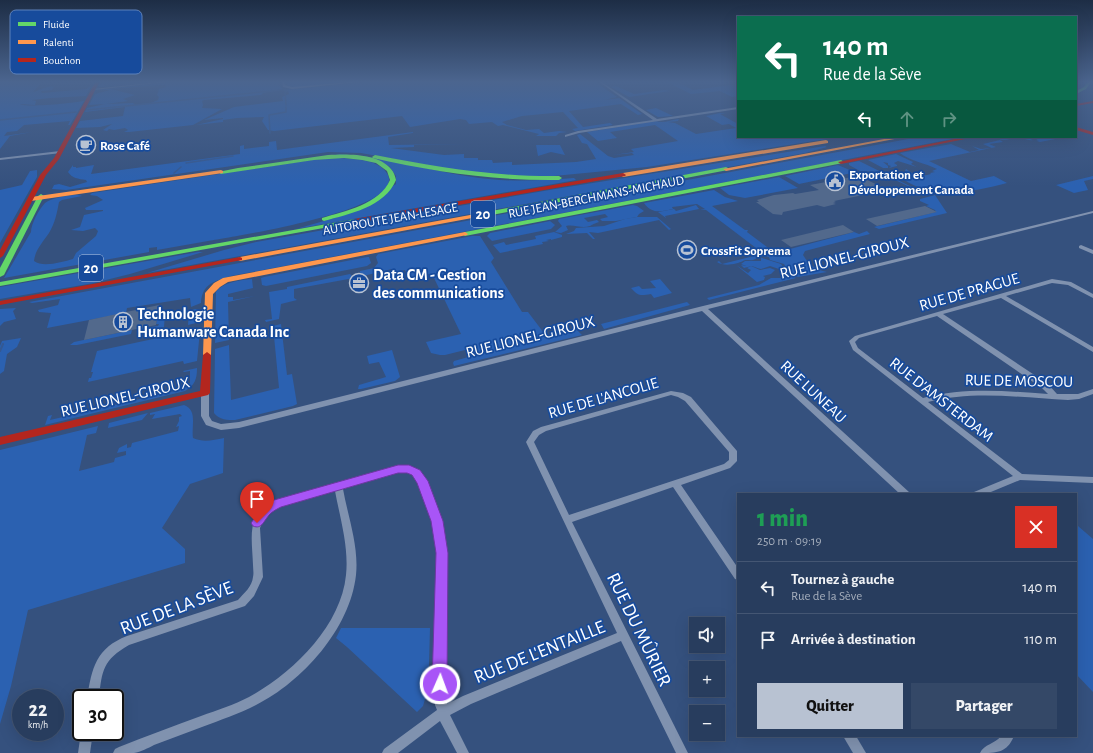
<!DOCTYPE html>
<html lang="fr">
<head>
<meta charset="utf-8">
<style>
  body { margin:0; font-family:"Alegreya Sans",sans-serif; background:#344867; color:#f1f3f6; height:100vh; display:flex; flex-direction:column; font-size:15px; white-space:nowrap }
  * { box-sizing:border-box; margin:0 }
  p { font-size:13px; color:#a5aebc }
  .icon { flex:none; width:22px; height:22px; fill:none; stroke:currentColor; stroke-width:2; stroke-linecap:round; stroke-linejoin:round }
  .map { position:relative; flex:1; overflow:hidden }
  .side { position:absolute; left:737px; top:493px; width:340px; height:244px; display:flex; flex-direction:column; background:#283d5e; border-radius:0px; box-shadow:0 4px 16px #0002,0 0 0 1px #445673 }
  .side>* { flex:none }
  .hud { position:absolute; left:737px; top:16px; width:340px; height:122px; border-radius:0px; box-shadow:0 4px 16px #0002,0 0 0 1px #445673; background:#0b6e4f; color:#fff; overflow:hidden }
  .buttons { position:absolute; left:689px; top:617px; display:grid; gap:8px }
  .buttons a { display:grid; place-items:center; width:36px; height:36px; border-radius:0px; background:#283d5e; box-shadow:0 4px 16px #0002,0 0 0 1px #445673; font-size:20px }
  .speed { position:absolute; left:12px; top:689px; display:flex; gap:8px; font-size:20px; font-weight:700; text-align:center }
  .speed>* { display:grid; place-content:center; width:52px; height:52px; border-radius:50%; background:#283d5e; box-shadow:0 4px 16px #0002,0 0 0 1px #445673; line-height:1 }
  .speed small { font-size:10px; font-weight:400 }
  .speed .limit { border:2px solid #111; border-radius:6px; background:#fff; color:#111 }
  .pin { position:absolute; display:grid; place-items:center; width:34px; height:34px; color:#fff; margin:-41px -17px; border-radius:50% 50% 50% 0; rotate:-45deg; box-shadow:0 0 4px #0007 }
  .pin .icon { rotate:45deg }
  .me { position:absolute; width:44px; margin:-22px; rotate:2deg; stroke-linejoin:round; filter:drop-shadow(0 0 3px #0008) }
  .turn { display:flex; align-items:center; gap:14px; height:84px; padding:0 20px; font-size:18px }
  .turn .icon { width:52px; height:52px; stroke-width:2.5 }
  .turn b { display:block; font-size:28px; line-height:34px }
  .lanes { display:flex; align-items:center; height:38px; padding:0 20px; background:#0003; justify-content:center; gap:20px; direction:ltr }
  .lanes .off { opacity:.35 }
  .round { display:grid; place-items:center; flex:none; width:42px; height:42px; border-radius:0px; background:#344867 }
  .overview { display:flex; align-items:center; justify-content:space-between; height:68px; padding:0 20px }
  h1 { font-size:24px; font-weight:800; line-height:30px; color:#1e9e55 }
  .button { display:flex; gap:8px; margin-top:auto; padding:8px 20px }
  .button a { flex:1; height:46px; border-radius:0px; background:#b8c2d2; color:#111; font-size:16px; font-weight:800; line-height:46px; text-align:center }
  .button a+a { background:#344867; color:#f1f3f6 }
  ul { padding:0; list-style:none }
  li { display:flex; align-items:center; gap:12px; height:52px; padding:0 20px; border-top:1px solid #445673 }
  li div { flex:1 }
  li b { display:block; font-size:15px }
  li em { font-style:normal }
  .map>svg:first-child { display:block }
  .green { fill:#2b61b1; fill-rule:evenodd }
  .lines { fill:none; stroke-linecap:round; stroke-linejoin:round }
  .stream-far1 { stroke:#345993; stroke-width:1.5 }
  .stream { stroke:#345993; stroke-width:2 }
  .building { fill:#52698c }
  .street { fill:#8092af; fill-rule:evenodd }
  .fast { fill:#63d668; fill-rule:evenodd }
  .slow { fill:#ff974d; fill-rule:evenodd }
  .jam { fill:#b3261e; fill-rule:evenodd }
  .route { fill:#a855f7; stroke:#6d37a1 }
  .labels { text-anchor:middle; stroke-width:3.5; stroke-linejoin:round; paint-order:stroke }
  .far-poi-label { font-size:13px; font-weight:bold; fill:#fff; stroke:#174b9c; text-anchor:start }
  .far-street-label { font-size:13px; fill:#fff; stroke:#174b9c }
  .shield { fill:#174b9c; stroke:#b9c9e1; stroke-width:1 }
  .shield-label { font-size:15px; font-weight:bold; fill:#fff }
  .street-label { font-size:16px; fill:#fff; stroke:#174b9c }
  .poi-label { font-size:16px; font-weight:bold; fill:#fff; stroke:#174b9c; text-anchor:start }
  .near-street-label { font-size:19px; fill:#fff; stroke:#174b9c }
  .key { fill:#174b9c; stroke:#5d81ba; stroke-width:1 }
  .key-label { font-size:11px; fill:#fff }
</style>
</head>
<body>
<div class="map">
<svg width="1093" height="753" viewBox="0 0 1093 753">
  <rect width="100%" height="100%" fill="#35517e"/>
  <g class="green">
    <path d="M0,81H47H43L33,92C40,91 46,85 54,87L52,90L41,91L42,93L87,89L89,87L91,86L86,96L50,98L32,100L36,101L35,105L20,104C27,108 72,103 84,101L70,125H68L70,121L24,125L17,131L7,132L4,136L32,132L10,136L0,149Z"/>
    <polygon points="101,81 134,81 132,84 101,87 98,86"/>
    <path d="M184,81H279L280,87L283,89L263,93L261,95L204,100L202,101L203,105L202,108L222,109L193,125L129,132H124L128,130L125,128L114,130L109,129L107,131L103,130L112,124L100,127L76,128L80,121L123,116L125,107L85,112L87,108L105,104L89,105L95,94L110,90H97ZM158,85H165L166,87L159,89L157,95L159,97L158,100L151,103L135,105L133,103L106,104L128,101L123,99L135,95L111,89Z"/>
    <polygon points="286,81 356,81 297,87 288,86"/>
    <polygon points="376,81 594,81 617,97 604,100 619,98 642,114 638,115 621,104 569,111 583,127 610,123 613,125 575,131 572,129 578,128 563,112 522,116 502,122 507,125 526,130 539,129 544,133 559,131 567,132 559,133 556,136 536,136 539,134 503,125 498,126 492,122 469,124 466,120 460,119 410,127 402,116 274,131 268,130 262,121 264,117 237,118 223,120 223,122 196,125 223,119 223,118 204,120 234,107 283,101 282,97 289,94 288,91 282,90 284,90"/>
    <polygon points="665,81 676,81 693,90 738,84 738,96 732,97 720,91 691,94"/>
    <polygon points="616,86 634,94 664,90 670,91 629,97 611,87"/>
    <polygon points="656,108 673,116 658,117 646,110"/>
    <path d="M720,113H726L720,114L738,124V137H764L763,138L765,137H840L647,167L554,176L512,177L465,172L361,153L328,152L66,190L52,189L54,185L59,184L70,187L87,182L86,180C78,179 72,178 68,172L73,165V167H76V168L94,165L91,174L240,154V146L244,145V149L269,146V142L276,141L277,150L413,132V133L388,137L389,145L466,144L414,145V147L391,148L444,155L464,154V158H478V160H492L493,163L512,162V165L576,162L596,159L587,144L582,143L577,135L580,134L608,156L614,158L634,155L632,153L613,155L634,152L631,149L678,141L655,125L610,132L617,138L598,141L587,132L656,121C663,124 671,120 679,119L678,121L668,122L675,123L696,134L736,128L729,124L722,125L706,116Z"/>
    <path d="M919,137H963L231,276C214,281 202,284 201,303L191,307L190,298L127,308L126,313L47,328L51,313L39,312L38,310L58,305L60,299L32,303L29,302Z"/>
    <path d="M1066,137L1040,142L1037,141H1039L1036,140L1038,139L1034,138L1030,139L1033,140C1027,141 1024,138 1019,138C1009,138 1006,142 996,138Z"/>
    <path d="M1000,140L1003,142L989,144L996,147L929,161L971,181L994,176L1007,183C973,192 933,200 903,179V176L911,174L905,171L906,169L918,177L931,174L930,173L935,172L932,171L937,169C925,163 910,161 900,153L951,144L970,152L979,150L972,146L981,149L992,148L983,144Z"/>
    <polygon points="536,145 560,145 565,155 551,152 538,156"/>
    <polygon points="825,146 827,147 805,153 147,273 224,250 256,242 555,189"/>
    <path d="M335,154C387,155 437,174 489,179C517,182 546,180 574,178L576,180L296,229L348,214L396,184V176L389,166Z"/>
    <polygon points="896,154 913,162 911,164 917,167 898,161 894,163 897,165 897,166 889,168 891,166 888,165 888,163 883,162 888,166 888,168 883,168 868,160"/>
    <path d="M338,158C354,159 380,159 388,175C404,211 230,237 208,241C191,244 174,247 157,250V247L149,248V252L4,278L31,232C31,224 39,209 45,203C51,198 75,193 82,196L62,200L59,202C57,213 55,223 49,233C43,242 35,250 34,261C43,268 62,262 73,259L76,253L96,236L98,231L95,228L83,231L71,230L80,227L84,215L103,211V210H86L85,208L103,200L97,196L90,195L92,193L312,160Z"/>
    <polygon points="859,161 920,191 922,193 879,172 860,171 849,165 849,163"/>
    <polygon points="838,165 852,171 849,172 852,173 799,184 785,176"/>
    <polygon points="37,170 37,177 0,243 0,190 22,185 30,171"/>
    <polygon points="1093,176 1093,179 1084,181 1088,190 1074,193 1056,185"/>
    <polygon points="779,177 798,188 745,198 729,195 720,188"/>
    <path d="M714,190L725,197L738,201L712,206L745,230H748L747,232L775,253L854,232L859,234L867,231L870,234L805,251L803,255C809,265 816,270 827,272L798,277L789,273L784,264L770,260L769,257C759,255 759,258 753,260C750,261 746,259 743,261C737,264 724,267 717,262L719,261L722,264L758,255L755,253L760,251L706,210L700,209H705L697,204L672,207L673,209C663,211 652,215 644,203Z"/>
    <polygon points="935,195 947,213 879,229 874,227 936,212 935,210 926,206 929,205 920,201 920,199"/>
    <path d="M633,205L637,206L644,211L639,214L637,217L616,221H602L600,219L608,217L605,214L584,218L588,222L597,220L599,222C595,223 592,225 590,226C581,229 574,224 566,226L568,230L561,233L555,232L562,226L558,221L559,219Z"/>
    <polygon points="696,205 699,209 665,216 666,218 658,212 674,209 676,211"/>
    <polygon points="637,217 657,217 671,229 669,230 659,220 598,233 589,232 595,239 593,239 587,233 566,234 574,231 576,228 604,226 625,219"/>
    <polygon points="550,221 555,225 551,229 492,241 487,236 490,233"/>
    <polygon points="554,232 562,235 562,237 551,240 551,239 546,240 549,241 542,242 543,244 500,253 493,245 504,242 506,245 536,239 535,236"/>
    <polygon points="472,236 480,236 494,258 491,262 522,312 528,312 547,337 577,330 582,335 454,366 453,363 454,361 472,356 469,349 445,355 440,355 431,353 426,342 461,334 434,278 432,278 430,274 408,277 405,270 395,272 392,269 359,277 358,275 360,274 360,271 374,268 378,263 376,257 378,254"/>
    <polygon points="198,252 203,252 130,274 94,283 0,299 0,287"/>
    <polygon points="367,257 369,257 371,263 367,266 266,286 262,285 261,278 264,277"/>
    <path d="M759,257L781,264L783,267L779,269L770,266L761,269C751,266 754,265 744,268L741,265L746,266L741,264L745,261H761V258Z"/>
    <polygon points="736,265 748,273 751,270 747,268 751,266 760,270 770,268 775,270 771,274 763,276 765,277 764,280 757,282"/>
    <polygon points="350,274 354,278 294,289 294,298 297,300 281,304 279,319 266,322 265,320 272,319 269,292 287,289 287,287"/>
    <polygon points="789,274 796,278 709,300 707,298 759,285 771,278 784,278"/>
    <path d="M252,279L253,288L228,294V297H233V300L255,296L228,302L229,340L215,343L216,292C223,282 241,280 252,279Z"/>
    <path d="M660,279L672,293L654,298L651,294C640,296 638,296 631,288L639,286L642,289L656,288L650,281Z"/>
    <polygon points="687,302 690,305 604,329 601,324"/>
    <polygon points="16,308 13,311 16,319 4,322 0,326 0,309"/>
    <polygon points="195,309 201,310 200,322 188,325 189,311"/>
    <polygon points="165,314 164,327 137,333 137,329 158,326 159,324 156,324 157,318"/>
    <path d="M281,324L287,375L292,374L297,404L293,406L235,420C228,420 219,420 214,413L215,349L229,345L231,400L279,388L273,326Z"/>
    <polygon points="132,330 131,334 77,345 70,345 74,342"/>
    <polygon points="195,330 200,331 197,361 184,364 183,361 88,382 89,378 91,378 93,372 91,372 97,351"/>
    <polygon points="21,338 17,347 7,354 4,371 0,374 0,346 2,341"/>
    <polygon points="392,350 400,377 395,381 361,389 358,389 359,385 386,377 379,362 369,364 367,356"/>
    <path d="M197,368C197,379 195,385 185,391L45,425L48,416L52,415L50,420L178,390L179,386L190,383V371L184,372L183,371Z"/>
    <path d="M184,405C198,410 191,427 193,438C204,443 213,440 224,438L223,473L190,484L162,528L185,549V563L28,610L11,686L0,724V450L98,426L96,433L87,435L79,471L114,462L115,458L126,455V451L117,453L119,448L127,444V448L131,447L132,443L178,431L179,426L176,427L179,421V417L182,416L180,414L152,419L155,414L150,415V413Z"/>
    <polygon points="148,413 142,420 108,428 109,423"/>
    <polygon points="1078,526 1093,539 1093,692 1076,674 1076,527"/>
    <polygon points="341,628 430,628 428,699 425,699 423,706 417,712 347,647 336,638"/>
  </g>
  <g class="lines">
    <g class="stream-far1">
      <polyline points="139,82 159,81"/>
      <polyline points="100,85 102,81"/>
      <polyline points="105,86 132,83"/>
      <polyline points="284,90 287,91 285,92 286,105"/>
      <polyline points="87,110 280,90"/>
      <polyline points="0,120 76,112"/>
      <polyline points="270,133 269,115 286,112 286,107"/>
      <polyline points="186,163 233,156"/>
      <polyline points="174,173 181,167"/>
    </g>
    <polyline class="stream" points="0,351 3,344"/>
  </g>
  <g class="building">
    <polygon points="859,176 888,190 834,201 836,202 833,203 836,204 824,207 817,205 783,212 782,215 773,214 756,202 759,202 757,200 774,195 793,193 795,194 819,190 810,185 826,182 830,179 840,179"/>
    <polygon points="925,206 937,212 877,226 866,219"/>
    <polygon points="843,225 854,232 791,247 781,240"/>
    <polygon points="159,305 156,325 84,340 89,320"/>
  </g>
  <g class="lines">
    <g class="street">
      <polygon points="169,81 176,81 94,90 92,89"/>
      <polygon points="282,81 284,81 285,85 292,87 361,81 369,81 292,89 283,87"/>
      <polygon points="598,81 600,81 657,119 738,107 738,109 579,133 565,137 565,135 578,131 653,120"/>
      <polygon points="60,151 62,152 61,153 0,160 0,158"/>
      <polygon points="1093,211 1093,213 708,309 909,492 910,494 900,494 702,311 239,428 221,430 206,425 201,416 201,393 205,391 209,393 209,416 212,421 221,424 239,422 703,306"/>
      <polygon points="1081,245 1093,250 1093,254 1079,248 1079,246"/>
      <path d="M1052,279L1071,282L1093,294V298L1068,285L1052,283L1006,296L1093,347V352L1001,298L943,314L1048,384L1057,394H1078L1093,389V394L1079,399L1068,400C1022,398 974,390 928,402L1022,474L1093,477V483L1020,480L986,494H973L974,492L1013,476L853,350L849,341L855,336ZM937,316L1042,388L1048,394C1005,391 965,387 923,398L858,348L855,342L859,338Z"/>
      <path d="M671,391L683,393L691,397L737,451V461L730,468L681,485L738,568V580L735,579L673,487L572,522L688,753H676L621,641L471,704L450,715L469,753H457L440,721L398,753H382L384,749L437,710L435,705L434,684L437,553L433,521L417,479L408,472H398L343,489C348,517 359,546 356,575C350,629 302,682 256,705C239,714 220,720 202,727C186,733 170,739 154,745C148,748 141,752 134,753C128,753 120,753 113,753L115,749L119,747C146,736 174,726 201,716C217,710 234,705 249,697C293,673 341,626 346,575C349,547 340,518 335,491L280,507L269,513L263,521L260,528L263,577L254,596L245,606L129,645C103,660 102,670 99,698H87C92,668 96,648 127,636L238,600C244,593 252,587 253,577C254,573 253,569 253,565C252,536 245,512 278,500L398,466L412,467L417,469L423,475L441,521L447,553L446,684L447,704L463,696L617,633L526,442L533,431L541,427ZM671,395L678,397L685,401L729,452V460L724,464L569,515L534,442L539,435L546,431Z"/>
      <polygon points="81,732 93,732 90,753 78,753"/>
      <polygon points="843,736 856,736 866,753 853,753"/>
      <path d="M1001,736H1014C1007,753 997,753 980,753C984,744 995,744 1001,736Z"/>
    </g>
    <g class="fast">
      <polygon points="1088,81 1092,81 1086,89 1076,94 1076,91 1084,87"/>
      <path d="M328,155C347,154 378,153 391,169C394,172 395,176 396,180C385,207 349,214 324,221L322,220V218C345,211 380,204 390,180L387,171L376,163L362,160L344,158L314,160L221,174L218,172L238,168Z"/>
      <path d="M375,155C436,167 497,177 559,176L562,178L559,180C497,181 434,172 373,158L372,157Z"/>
      <polygon points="841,160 844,162 843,163 465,236 462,234 465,232"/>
      <polygon points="726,167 728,168 728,170 481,217 478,215 481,213"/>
      <polygon points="41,194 44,196 4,275 0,277 0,268 38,196"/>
      <polygon points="355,219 358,221 357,222 0,286 0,282"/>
    </g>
    <g class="slow">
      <polygon points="895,137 905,137 726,171 723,169"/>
      <polygon points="826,140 828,141 828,143 623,177 620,175 623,173"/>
      <polygon points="221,170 223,171 223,173 31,201 28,199 31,197"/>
      <polygon points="481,213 484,215 483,216 240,261 236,259 240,257"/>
      <polygon points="465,232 468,234 467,235 228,282 220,287 213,294 211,355 207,358 203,355 205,293 214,283 223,278"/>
    </g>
    <g class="jam">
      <polygon points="96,81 100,81 59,159 46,175 3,256 0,258 0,250 40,175 54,158"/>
      <polygon points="1093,101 1093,103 1076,106 1076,104"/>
      <polygon points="1076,127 1093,132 1093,135 1076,130"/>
      <polygon points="965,137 975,137 841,164 838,162"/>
      <polygon points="623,173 626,175 625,176 355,223 352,221 355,219"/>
      <polygon points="240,257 242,258 242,260 0,305 0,301"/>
      <polygon points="207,352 211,355 210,393 208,395 0,445 0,437 200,391 203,355"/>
    </g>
  </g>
  <linearGradient id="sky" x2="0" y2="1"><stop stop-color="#1d2d45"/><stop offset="0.44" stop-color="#4b658f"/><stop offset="1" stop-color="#4b658f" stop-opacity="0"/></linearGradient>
  <rect width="1093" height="186" fill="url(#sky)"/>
  <path class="route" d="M398,465H409L420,470L428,481L443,521L448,553L447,684L445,689L440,691L435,689L432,684L436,553L431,521L417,483L412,475L407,473H398L281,507C277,509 273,511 270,514C264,520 262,530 253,526L251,523L262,507L274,500Z"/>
  <defs>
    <symbol id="cafe-ring" viewBox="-11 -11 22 22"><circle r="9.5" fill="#174b9c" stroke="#b8c2d2" stroke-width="1.5"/><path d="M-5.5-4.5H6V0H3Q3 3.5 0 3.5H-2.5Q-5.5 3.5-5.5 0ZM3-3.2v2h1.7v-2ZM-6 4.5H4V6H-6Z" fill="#b8c2d2"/></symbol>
    <symbol id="civic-ring" viewBox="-11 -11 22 22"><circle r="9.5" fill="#174b9c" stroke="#b8c2d2" stroke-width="1.5"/><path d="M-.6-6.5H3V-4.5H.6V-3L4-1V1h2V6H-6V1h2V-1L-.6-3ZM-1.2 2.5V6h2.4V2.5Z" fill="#b8c2d2"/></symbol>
    <symbol id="stadium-ring" viewBox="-11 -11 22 22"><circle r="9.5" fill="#174b9c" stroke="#b8c2d2" stroke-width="1.5"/><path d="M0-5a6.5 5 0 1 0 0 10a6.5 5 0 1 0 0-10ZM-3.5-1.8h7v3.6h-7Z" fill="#b8c2d2"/></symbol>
    <symbol id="office-ring" viewBox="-11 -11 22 22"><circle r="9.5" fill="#174b9c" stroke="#b8c2d2" stroke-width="1.5"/><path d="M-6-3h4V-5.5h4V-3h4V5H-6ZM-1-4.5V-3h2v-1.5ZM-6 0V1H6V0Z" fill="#b8c2d2"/></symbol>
    <symbol id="building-ring" viewBox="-11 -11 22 22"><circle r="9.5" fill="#174b9c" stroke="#b8c2d2" stroke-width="1.5"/><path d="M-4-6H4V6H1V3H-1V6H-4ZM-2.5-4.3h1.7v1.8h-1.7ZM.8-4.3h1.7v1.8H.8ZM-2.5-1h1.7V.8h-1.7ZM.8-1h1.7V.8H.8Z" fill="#b8c2d2"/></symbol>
  </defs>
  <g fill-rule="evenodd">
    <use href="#cafe-ring" x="75" y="134" width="22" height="22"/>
    <use href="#civic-ring" x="824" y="170" width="22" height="22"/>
    <use href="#stadium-ring" x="676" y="239" width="22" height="22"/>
    <use href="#office-ring" x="348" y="272" width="22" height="22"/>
    <use href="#building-ring" x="112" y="311" width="22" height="22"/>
  </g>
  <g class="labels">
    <g class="far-poi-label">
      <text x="100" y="150">Rose Café</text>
      <text x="849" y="179">Exportation et<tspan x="849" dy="15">Développement Canada</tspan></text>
      <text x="701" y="255">CrossFit Soprema</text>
    </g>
    <g class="far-street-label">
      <text transform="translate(596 196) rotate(-11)" y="5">RUE JEAN-BERCHMANS-MICHAUD</text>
      <text transform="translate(390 218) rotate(-10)" y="5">AUTOROUTE JEAN-LESAGE</text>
    </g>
    <g class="shield">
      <rect x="471" y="201" width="24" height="26" rx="3"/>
      <rect x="79" y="255" width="24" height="26" rx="3"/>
    </g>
    <g class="shield-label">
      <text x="483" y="219">20</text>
      <text x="91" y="273">20</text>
    </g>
    <g class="street-label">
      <text transform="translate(844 257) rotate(-14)" y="6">RUE LIONEL-GIROUX</text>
      <text transform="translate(969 291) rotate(-16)" y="6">RUE DE PRAGUE</text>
      <text transform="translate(530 336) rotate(-14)" y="6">RUE LIONEL-GIROUX</text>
      <text transform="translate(1019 380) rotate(1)" y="6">RUE DE MOSCOU</text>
      <text transform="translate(814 391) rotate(43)" y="6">RUE LUNEAU</text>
      <text transform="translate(125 396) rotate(-13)" y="6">RUE LIONEL-GIROUX</text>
      <text transform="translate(603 397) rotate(-16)" y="6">RUE DE L'ANCOLIE</text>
      <text transform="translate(942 399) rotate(38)" y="6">RUE D'AMSTERDAM</text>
    </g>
    <g class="poi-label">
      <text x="373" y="280">Data CM - Gestion<tspan x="373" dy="18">des communications</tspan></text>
      <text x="137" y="319">Technologie<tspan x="137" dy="18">Humanware Canada Inc</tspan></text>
    </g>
    <g class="near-street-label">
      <text transform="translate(176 607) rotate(-21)" y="7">RUE DE LA SÈVE</text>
      <text transform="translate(640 629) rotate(64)" y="7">RUE DU MÛRIER</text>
      <text transform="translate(539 651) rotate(-22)" y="7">RUE DE L'ENTAILLE</text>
    </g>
  </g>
  <rect x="10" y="10" width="132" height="64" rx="6" class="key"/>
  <rect x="18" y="22" width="18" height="4" fill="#63d668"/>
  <rect x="18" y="40" width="18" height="4" fill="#ff974d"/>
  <rect x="18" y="58" width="18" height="4" fill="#b3261e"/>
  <g class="key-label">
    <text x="43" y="28">Fluide</text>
    <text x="43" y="46">Ralenti</text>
    <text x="43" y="64">Bouchon</text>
  </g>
</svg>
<div class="buttons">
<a><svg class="icon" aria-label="sound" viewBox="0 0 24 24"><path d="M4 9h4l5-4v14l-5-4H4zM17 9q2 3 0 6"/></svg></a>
<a>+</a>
<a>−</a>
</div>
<div class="speed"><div>22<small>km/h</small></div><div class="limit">30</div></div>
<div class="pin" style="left:257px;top:523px;background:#d93025"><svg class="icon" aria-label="arrive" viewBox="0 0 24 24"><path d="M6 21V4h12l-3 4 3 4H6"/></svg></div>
<svg class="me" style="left:440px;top:684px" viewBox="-20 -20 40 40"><circle r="17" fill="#a855f7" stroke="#fff" stroke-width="3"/><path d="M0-11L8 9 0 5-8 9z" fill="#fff"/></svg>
<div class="hud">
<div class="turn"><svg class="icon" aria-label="left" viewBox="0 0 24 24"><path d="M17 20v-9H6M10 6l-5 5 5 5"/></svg><div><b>140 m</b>Rue de la Sève</div></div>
<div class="lanes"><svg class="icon" aria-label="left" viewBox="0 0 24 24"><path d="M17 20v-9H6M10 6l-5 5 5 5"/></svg><svg class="icon off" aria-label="ahead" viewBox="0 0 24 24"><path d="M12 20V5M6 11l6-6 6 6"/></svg><svg class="icon off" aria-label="right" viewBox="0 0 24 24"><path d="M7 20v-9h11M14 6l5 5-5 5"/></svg></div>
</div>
<section class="side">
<div class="overview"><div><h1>1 min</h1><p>250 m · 09:19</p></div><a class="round" style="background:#d93025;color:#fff"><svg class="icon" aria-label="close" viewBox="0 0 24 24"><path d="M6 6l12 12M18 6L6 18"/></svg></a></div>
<ul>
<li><svg class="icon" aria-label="left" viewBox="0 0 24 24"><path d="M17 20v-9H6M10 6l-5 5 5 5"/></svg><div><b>Tournez à gauche</b><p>Rue de la Sève</p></div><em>140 m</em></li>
<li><svg class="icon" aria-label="arrive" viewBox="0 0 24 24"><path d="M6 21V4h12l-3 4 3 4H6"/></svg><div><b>Arrivée à destination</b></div><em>110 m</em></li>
</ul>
<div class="button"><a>Quitter</a><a>Partager</a></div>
</section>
</div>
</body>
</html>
